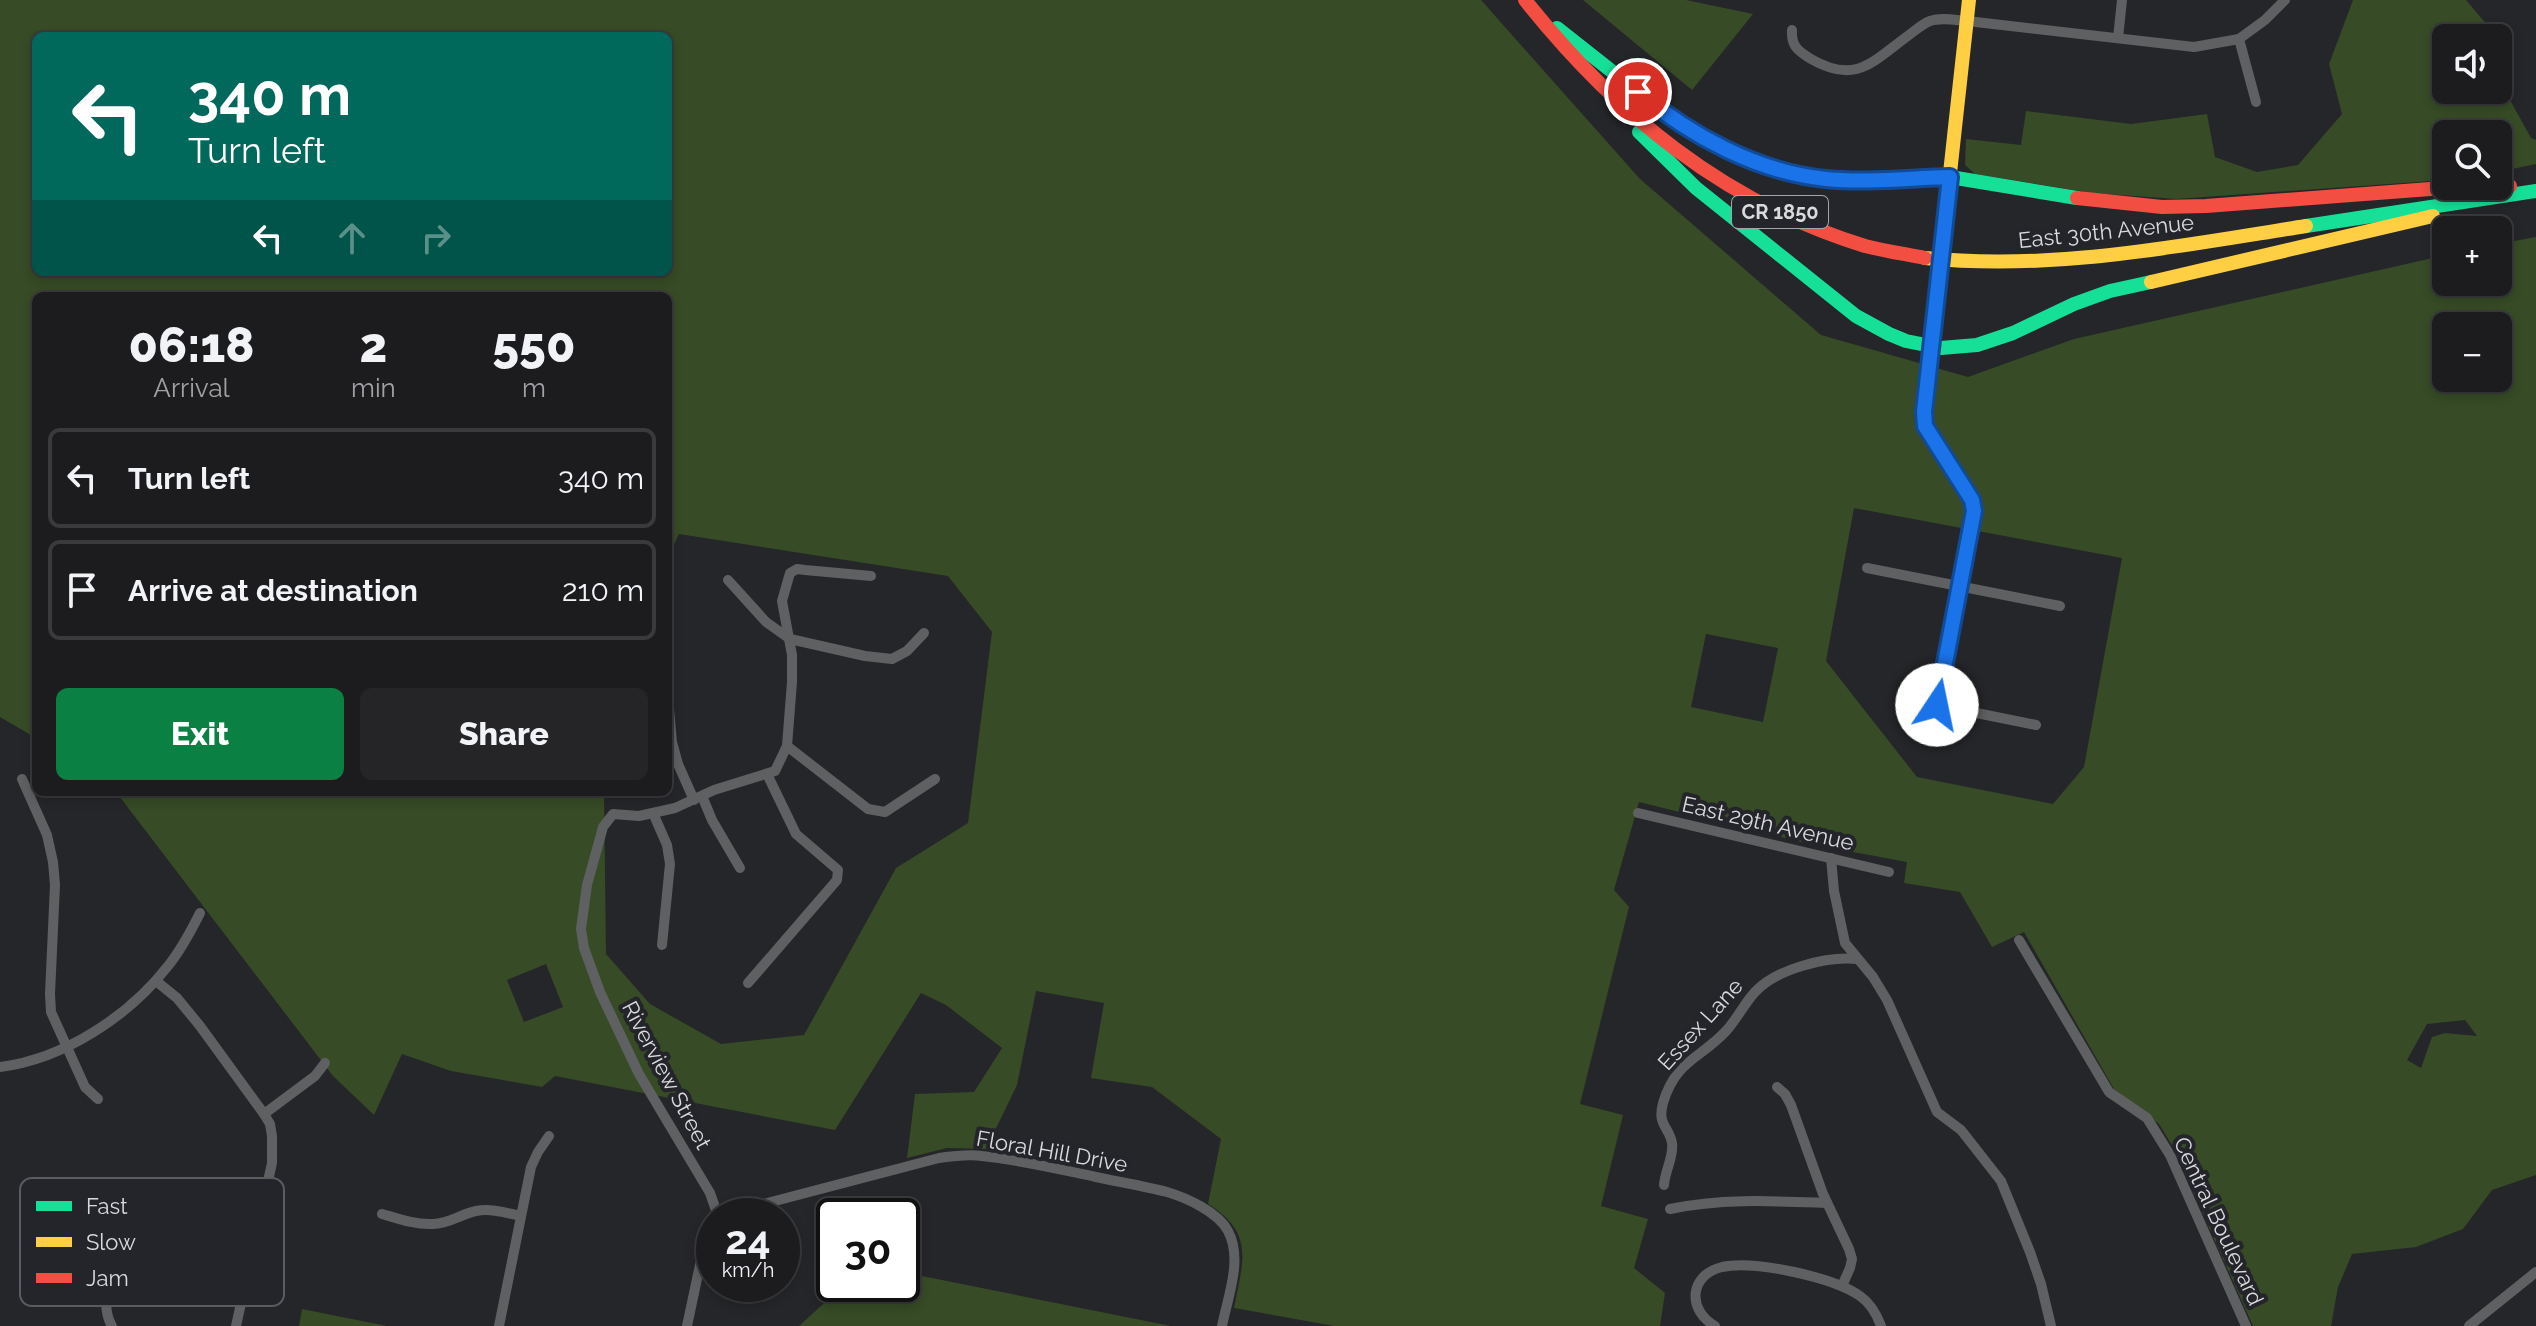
<!DOCTYPE html>
<html lang="en">
<head>
<meta charset="utf-8">
<style>
  body { margin:0; font-family:Raleway,sans-serif; background:#252528; color:#f1f3f6; height:100vh; display:flex; flex-direction:column; font-size:30px; white-space:nowrap }
  * { box-sizing:border-box; margin:0 }
  p { font-size:26px; color:#a0a1a4 }
  .icon { flex:none; width:44px; height:44px; fill:none; stroke:currentColor; stroke-width:2; stroke-linecap:round; stroke-linejoin:round }
  .map { position:relative; flex:1; overflow:hidden }
  .details { position:absolute; left:32px; top:292px; width:640px; height:504px; display:flex; flex-direction:column; background:#1c1c1f; border-radius:12px; box-shadow:0 4px 12px #0003,0 0 0 2px #3a3a3d }
  .details>* { flex:none }
  .guide { position:absolute; left:32px; top:32px; width:640px; height:244px; border-radius:12px; box-shadow:0 4px 12px #0003,0 0 0 2px #3a3a3d; background:#00695c; color:#fff; overflow:hidden }
  .controls { position:absolute; left:2432px; top:24px; display:grid; gap:16px }
  .controls a { display:grid; place-items:center; width:80px; height:80px; border-radius:12px; background:#1c1c1f; box-shadow:0 4px 12px #0003,0 0 0 2px #3a3a3d; font-size:40px }
  .speed { position:absolute; left:696px; top:1198px; display:flex; gap:16px; font-size:40px; font-weight:700; text-align:center }
  .speed>* { display:grid; place-content:center; width:104px; height:104px; border-radius:50%; background:#1c1c1f; box-shadow:0 4px 12px #0003,0 0 0 2px #3a3a3d; line-height:1 }
  .speed small { font-size:20px; font-weight:400 }
  .speed .limit { border:4px solid #111; border-radius:12px; background:#fff; color:#111 }
  .pin { position:absolute; display:grid; place-items:center; width:68px; height:68px; color:#fff; margin:-34px; border:4px solid #fff; border-radius:50%; box-shadow:0 2px 8px #0007 }
  .me { position:absolute; width:88px; margin:-44px; rotate:11deg; stroke-linejoin:round; filter:drop-shadow(0 0 6px #0008) }
  .turn { display:flex; align-items:center; gap:28px; height:168px; padding:0 24px; font-size:36px }
  .turn .icon { width:104px; height:104px; stroke-width:2.5 }
  .turn b { display:block; font-size:56px; line-height:68px }
  .lanes { display:flex; align-items:center; height:76px; padding:0 24px; background:#0003; justify-content:center; gap:40px; direction:ltr }
  .lanes .off { opacity:.35 }
  .eta { display:flex; justify-content:space-evenly; align-items:center; height:136px; text-align:center }
  .eta b { font-size:48px; font-weight:800; line-height:56px }
  .action { display:flex; gap:16px; margin-top:auto; padding:16px 24px }
  .action a { flex:1; height:92px; border-radius:12px; background:#0b8043; color:#fff; font-size:32px; font-weight:800; line-height:92px; text-align:center }
  .action a+a { background:#252528; color:#f1f3f6 }
  ul { padding:0; list-style:none }
  li { display:flex; align-items:center; gap:24px; height:100px; margin:0 16px 12px; padding:0 8px; border:4px solid #3a3a3d; border-radius:12px }
  li div { flex:1 }
  li b { display:block; font-size:30px }
  li em { font-style:normal }
  .map>svg:first-child { display:block }
  .green { fill:#374b26; fill-rule:evenodd }
  .lines { fill:none; stroke-linecap:round; stroke-linejoin:round }
  .street { stroke:#5f6062; stroke-width:10 }
  .fast { stroke:#16e098; stroke-width:14 }
  .slow { stroke:#ffcf43; stroke-width:14 }
  .jam { stroke:#f24e42; stroke-width:14 }
  .route-casing { stroke:#114b97; stroke-width:20 }
  .route { stroke:#1a73e8; stroke-width:14 }
  .labels { text-anchor:middle; stroke-width:8; stroke-linejoin:round; paint-order:stroke }
  .shield { fill:#24252a; stroke:#a3a4a7; stroke-width:2 }
  .shield-label { font-size:20px; font-weight:bold; fill:#dadadd }
  .street-label { font-size:22px; fill:#dadadd; stroke:#24252a }
  .key { fill:#24252a; stroke:#5b5b60; stroke-width:2 }
  .key-label { font-size:22px; fill:#dadadd }
</style>
</head>
<body>
<div class="map">
<svg width="2536" height="1326" viewBox="0 0 2536 1326">
  <rect width="100%" height="100%" fill="#252629"/>
  <g class="green">
    <path d="M0,0H1481L1640,179L1821,335L1968,377L2074,339L2446,255V282H2498V244L2536,237V1175L2492,1190L2463,1229L2416,1247L2352,1254L2338,1287L2331,1326H2253L2173,1147L2159,1124L2114,1089L2024,932L1992,947L1960,892L1904,883L1907,862L1810,844L1639,802L1614,890L1629,907L1580,1104L1623,1115L1601,1206L1648,1219L1634,1268L1665,1293L1660,1326H1334L1234,1308C1243,1261 1255,1233 1208,1204L1221,1139L1152,1087L1091,1078L1104,1003L1036,991L1017,1085L986,1149L947,1148L907,1158L915,1094L974,1092L1002,1048L946,1005L921,993L835,1130L555,1076L542,1087L451,1071L402,1054L374,1115L333,1076L116,792H604L606,954L650,1004L721,1044L804,1035L896,868L968,823L992,632L948,576L679,534L668,557V296H36V738L0,717ZM36,36H668V272H36ZM2446,326H2498V378H2446ZM1854,508L2122,558L2084,767L2053,804L1917,777L1826,661ZM1706,634L1778,648L1763,722L1691,707ZM546,964L563,1007L524,1022L507,980ZM2465,1020L2477,1036L2445,1033L2432,1037L2421,1068L2407,1060L2427,1024Z"/>
    <polygon points="1583,0 1686,0 1753,14 1692,90"/>
    <path d="M2353,0H2466L2504,45L2505,91L2531,138L2536,140V164L2498,172V134H2446V180L2176,199L2092,193L1975,174L1965,165L1966,139L2021,145L2026,111L2131,124L2207,114L2215,157L2257,172L2298,165L2342,114L2329,64ZM2446,38H2498V90H2446Z"/>
    <polygon points="902,1272 1171,1326 799,1326 845,1284 902,1284"/>
    <polygon points="302,1309 387,1326 299,1326"/>
  </g>
  <g class="lines">
    <g class="street">
      <path d="M1792,30C1791,46 1798,51 1811,59C1856,85 1872,62 1909,35C1916,30 1922,24 1930,21C1941,17 1955,20 1967,21L2194,47L2239,39L2265,20L2285,0"/>
      <polyline points="2118,38 2122,0"/>
      <polyline points="2239,39 2256,102"/>
      <polyline points="1931,346 1924,412 1925,426 1972,500 1974,511 1937,705 2036,725"/>
      <polyline points="1867,568 2060,606"/>
      <polyline points="728,580 766,622 790,639 865,656 892,659 907,651 924,633"/>
      <polyline points="668,698 672,742 678,764 694,800"/>
      <polyline points="787,746 868,809 885,812 935,779"/>
      <polyline points="22,779 47,835 53,862 55,885 50,994 51,1012 85,1087 98,1099"/>
      <polyline points="702,796 712,820 740,868"/>
      <polyline points="653,813 667,845 670,864 662,945"/>
      <polyline points="1638,813 1889,872"/>
      <polyline points="1831,858 1834,891 1845,943 1873,977 1887,1000 1937,1112 1961,1130 2001,1181 2030,1252 2041,1284 2051,1326"/>
      <polyline points="2019,940 2109,1092 2147,1118 2170,1155 2246,1326"/>
      <polyline points="156,981 177,998 200,1026 264,1114 270,1124 272,1136 272,1163 236,1326"/>
      <polyline points="748,983 837,880 838,870 796,834 767,774"/>
      <path d="M0,1067C64,1059 129,1016 168,966C181,950 191,931 200,913"/>
      <polyline points="1777,1087 1785,1094 1791,1105 1823,1194 1849,1249 1852,1259 1850,1268 1842,1286"/>
      <polyline points="264,1114 315,1076 325,1063"/>
      <path d="M1664,1185C1665,1170 1674,1157 1672,1143C1669,1126 1657,1126 1663,1103C1676,1060 1700,1059 1726,1031C1737,1019 1744,1004 1755,992C1776,969 1827,956 1857,959"/>
      <path d="M1670,1209C1722,1198 1774,1201 1827,1203"/>
      <path d="M382,1214C399,1219 416,1225 433,1224C449,1224 461,1214 476,1211C491,1208 507,1213 521,1216"/>
      <polyline points="718,1216 710,1193 639,1074 600,992 584,948 581,929 587,885 603,827 613,814 639,816 675,808 714,790 775,771 787,746 792,682 792,655 782,601 790,573 797,569 805,570 871,576"/>
      <path d="M718,1216L939,1158C953,1156 968,1154 982,1156C1020,1160 1058,1169 1096,1177C1119,1182 1144,1186 1167,1192C1187,1198 1218,1212 1228,1231C1243,1259 1228,1296 1222,1326"/>
      <path d="M112,1326C98,1303 113,1270 118,1245"/>
      <polyline points="499,1326 531,1167 538,1152 549,1136"/>
      <polyline points="687,1326 707,1232 714,1220"/>
      <path d="M1715,1326C1687,1310 1689,1275 1722,1267C1754,1260 1833,1277 1860,1296C1870,1303 1877,1315 1881,1326"/>
      <polyline points="2469,1326 2536,1272"/>
    </g>
    <g class="fast">
      <polyline points="1557,28 1652,103 1684,125 1745,158 1767,167 1798,175 1860,181 1950,177 2077,198"/>
      <polyline points="1639,132 1696,188 1856,316 1889,334 1906,341 1941,348 1977,345 2013,333 2074,304 2110,291 2151,282"/>
      <polyline points="2306,226 2536,191"/>
    </g>
    <g class="slow">
      <path d="M1925,258C2054,271 2179,246 2306,226"/>
      <polyline points="2151,282 2433,216"/>
      <polyline points="1931,346 1969,0"/>
    </g>
    <g class="jam">
      <path d="M1525,0C1616,114 1724,203 1865,246C1885,251 1905,254 1925,258"/>
      <polyline points="2077,198 2162,207 2206,206 2430,189 2510,186"/>
    </g>
  </g>
  <g class="lines">
    <defs>
      <path id="route" d="M1638,92C1691,136 1757,172 1826,179C1867,183 1909,178 1950,177L1924,412L1925,426L1972,500L1974,511L1937,705"/>
    </defs>
    <use href="#route" class="route-casing"/>
    <use href="#route" class="route"/>
  </g>
  <g class="labels">
    <rect class="shield" x="1732" y="196" width="96" height="32" rx="6"/>
    <g class="shield-label">
      <text x="1780" y="219">CR 1850</text>
    </g>
    <g class="street-label">
      <text transform="translate(2106 231) rotate(-6)" y="8">East 30th Avenue</text>
      <text transform="translate(1768 823) rotate(13)" y="8">East 29th Avenue</text>
      <text transform="translate(1700 1024) rotate(-48)" y="8">Essex Lane</text>
      <text transform="translate(667 1075) rotate(62)" y="8">Riverview Street</text>
      <text transform="translate(1052 1151) rotate(10)" y="8">Floral Hill Drive</text>
      <text transform="translate(2219 1221) rotate(65)" y="8">Central Boulevard</text>
    </g>
  </g>
  <rect x="20" y="1178" width="264" height="128" rx="12" class="key"/>
  <rect x="36" y="1201" width="36" height="10" fill="#16e098"/>
  <rect x="36" y="1237" width="36" height="10" fill="#ffcf43"/>
  <rect x="36" y="1273" width="36" height="10" fill="#f24e42"/>
  <g class="key-label">
    <text x="86" y="1214">Fast</text>
    <text x="86" y="1250">Slow</text>
    <text x="86" y="1286">Jam</text>
  </g>
</svg>
<div class="controls">
<a><svg class="icon" aria-label="sound" viewBox="0 0 24 24"><path d="M4 9h4l5-4v14l-5-4H4zM17 9q2 3 0 6"/></svg></a>
<a><svg class="icon" aria-label="search" viewBox="0 0 24 24"><circle cx="10" cy="10" r="6"/><path d="M15 15l6 6"/></svg></a>
<a>+</a>
<a>−</a>
</div>
<div class="speed"><div>24<small>km/h</small></div><div class="limit">30</div></div>
<div class="pin" style="left:1638px;top:92px;background:#d93025"><svg class="icon" aria-label="arrive" viewBox="0 0 24 24"><path d="M6 21V4h12l-3 4 3 4H6"/></svg></div>
<svg class="me" style="left:1937px;top:705px" viewBox="-20 -20 40 40"><circle r="19" fill="#fff"/><path d="M0-13L10 11 0 6-10 11z" fill="#1a73e8"/></svg>
<div class="guide">
<div class="turn"><svg class="icon" aria-label="left" viewBox="0 0 24 24"><path d="M17 20v-9H6M10 6l-5 5 5 5"/></svg><div><b>340 m</b>Turn left</div></div>
<div class="lanes"><svg class="icon" aria-label="left" viewBox="0 0 24 24"><path d="M17 20v-9H6M10 6l-5 5 5 5"/></svg><svg class="icon off" aria-label="ahead" viewBox="0 0 24 24"><path d="M12 20V5M6 11l6-6 6 6"/></svg><svg class="icon off" aria-label="right" viewBox="0 0 24 24"><path d="M7 20v-9h11M14 6l5 5-5 5"/></svg></div>
</div>
<section class="details">
<div class="eta">
<div><b>06:18</b><p>Arrival</p></div>
<div><b>2</b><p>min</p></div>
<div><b>550</b><p>m</p></div>
</div>
<ul>
<li><svg class="icon" aria-label="left" viewBox="0 0 24 24"><path d="M17 20v-9H6M10 6l-5 5 5 5"/></svg><div><b>Turn left</b></div><em>340 m</em></li>
<li><svg class="icon" aria-label="arrive" viewBox="0 0 24 24"><path d="M6 21V4h12l-3 4 3 4H6"/></svg><div><b>Arrive at destination</b></div><em>210 m</em></li>
</ul>
<div class="action"><a>Exit</a><a>Share</a></div>
</section>
</div>
</body>
</html>
